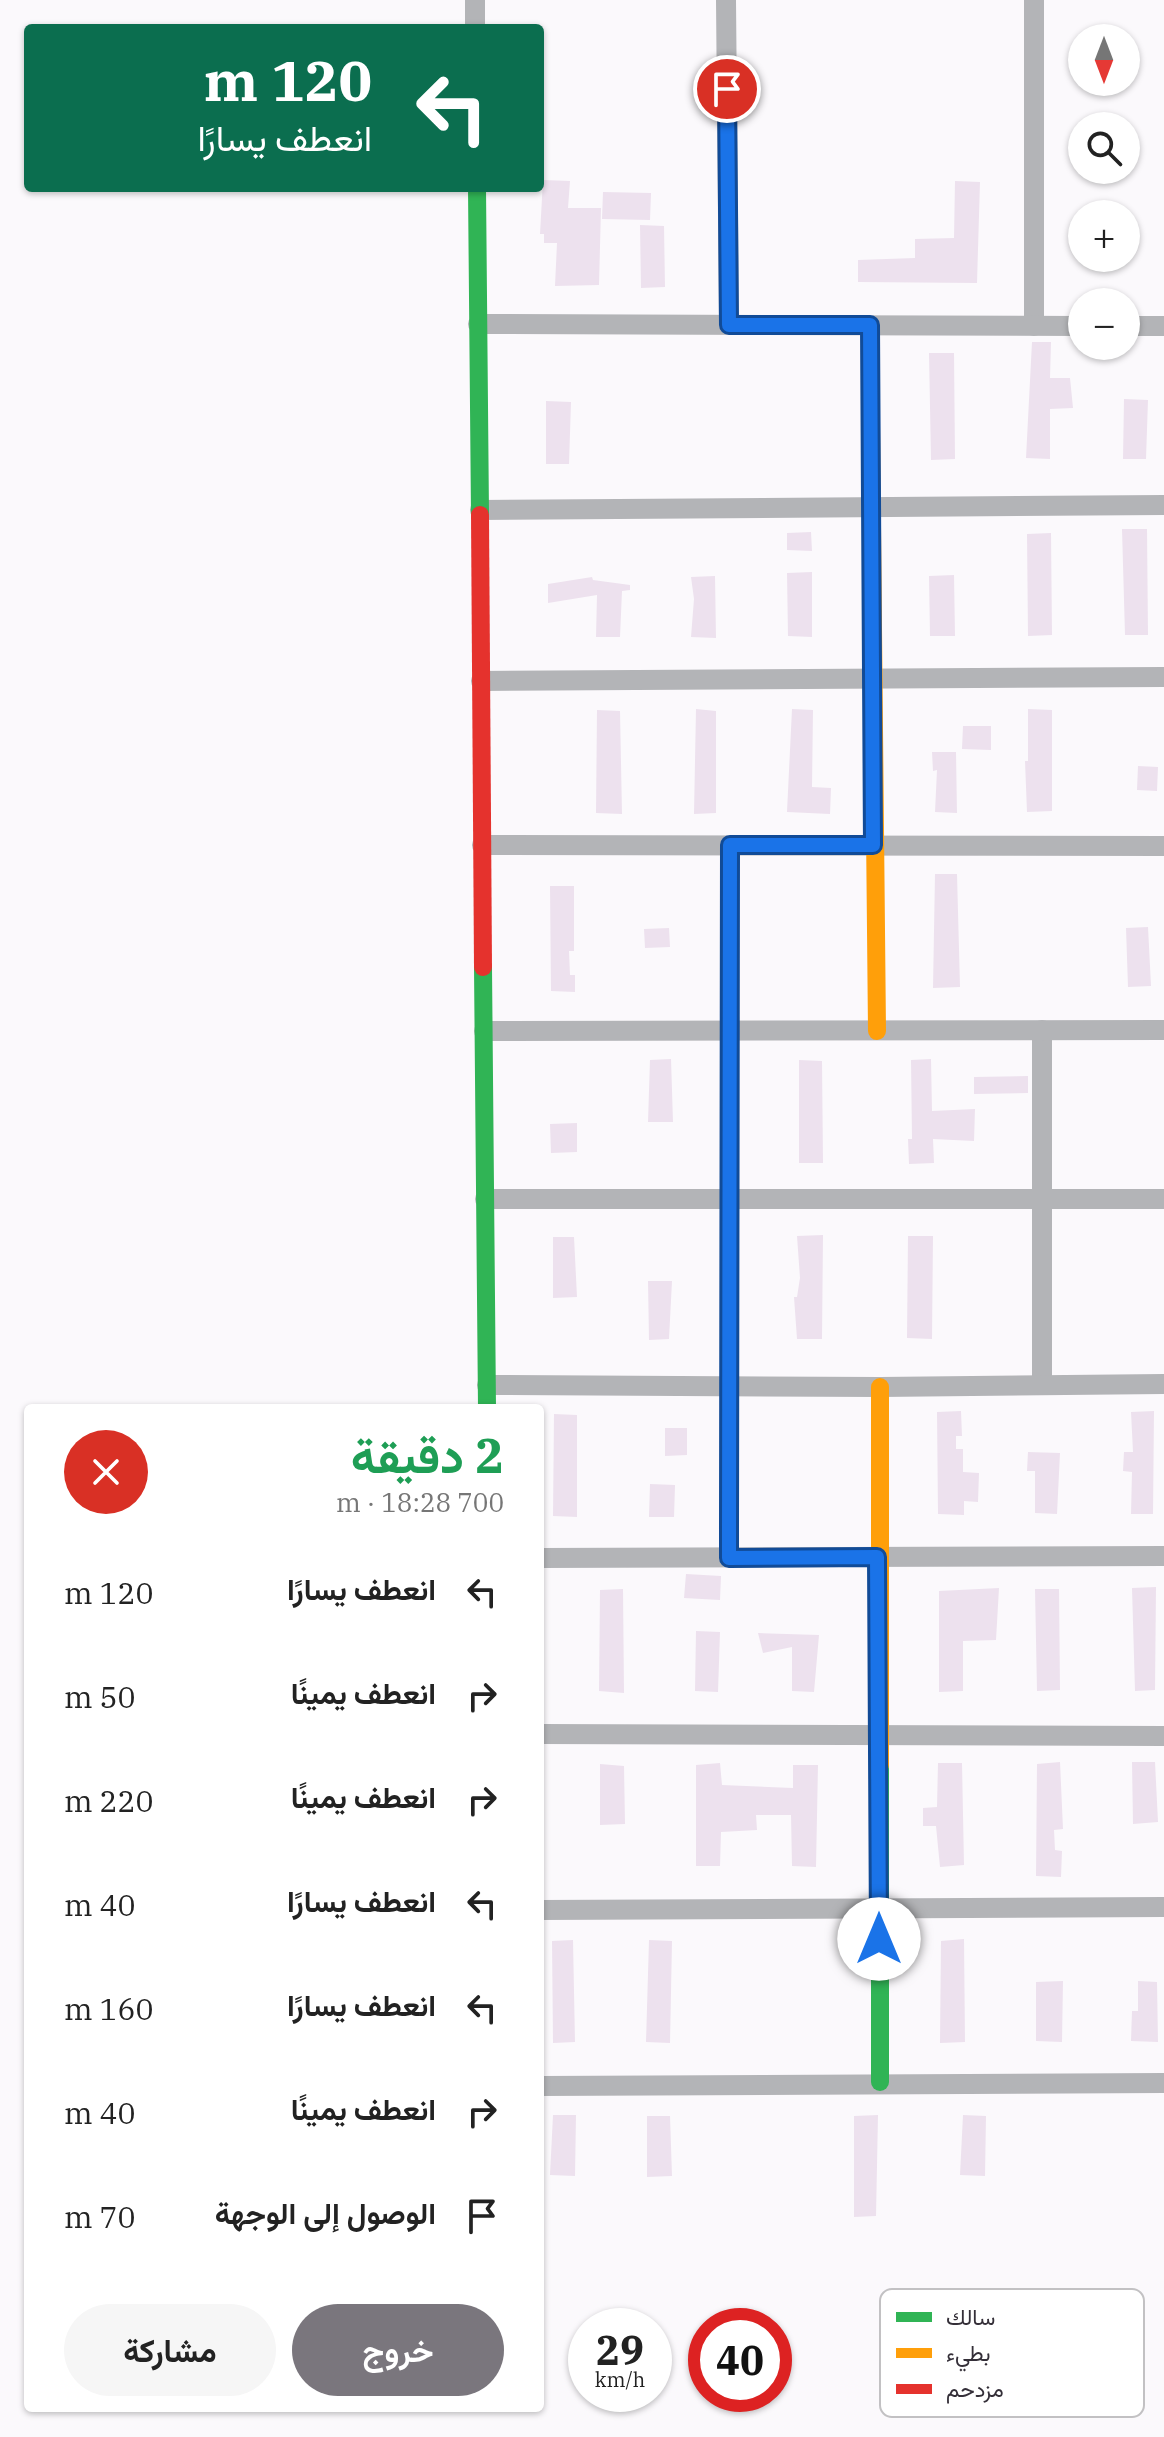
<!DOCTYPE html>
<html lang="ar">
<head>
<meta charset="utf-8">
<style>
  body { margin:0; font-family:"IBM Plex Serif",Vazirmatn,serif; background:#f6f6f6; color:#222; direction:rtl; height:100vh; display:flex; flex-direction:column; font-size:30px; white-space:nowrap }
  * { box-sizing:border-box; margin:0 }
  p { font-size:26px; color:#767676 }
  .icon { flex:none; width:44px; height:44px; fill:none; stroke:currentColor; stroke-width:2; stroke-linecap:round; stroke-linejoin:round }
  .map { position:relative; flex:1; overflow:hidden; direction:ltr }
  .panel { position:absolute; left:24px; top:1404px; width:520px; height:1008px; display:flex; flex-direction:column; background:#fff; border-radius:8px; box-shadow:0 2px 6px #0004; direction:rtl }
  .panel>* { flex:none }
  .hud { position:absolute; left:24px; top:24px; width:520px; height:168px; border-radius:8px; box-shadow:0 2px 6px #0004; direction:rtl; background:#0b6e4f; color:#fff; overflow:hidden }
  .needle { width:52px; rotate:180deg }
  .buttons { position:absolute; left:1068px; top:24px; display:grid; gap:16px }
  .buttons a { display:grid; place-items:center; width:72px; height:72px; border-radius:50%; background:#fff; box-shadow:0 2px 6px #0004; font-size:40px }
  .speed { position:absolute; left:568px; top:2308px; display:flex; gap:16px; font-size:40px; font-weight:700; text-align:center }
  .speed>* { display:grid; place-content:center; width:104px; height:104px; border-radius:50%; background:#fff; box-shadow:0 2px 6px #0004; line-height:1 }
  .speed small { font-size:20px; font-weight:400 }
  .speed .limit { border:12px solid #d22; background:#fff; color:#111 }
  .pin { position:absolute; display:grid; place-items:center; width:68px; height:68px; color:#fff; margin:-34px; border:4px solid #fff; border-radius:50%; box-shadow:0 2px 8px #0007 }
  .me { position:absolute; width:88px; margin:-44px; rotate:0deg; stroke-linejoin:round; filter:drop-shadow(0 0 6px #0008) }
  .turn { display:flex; align-items:center; gap:28px; height:168px; padding:0 40px; font-size:36px }
  .turn .icon { width:104px; height:104px; stroke-width:2.5 }
  .turn b { display:block; font-size:56px; line-height:68px }
  .round { display:grid; place-items:center; flex:none; width:84px; height:84px; border-radius:42px; background:#f6f6f6 }
  .summary { display:flex; align-items:center; justify-content:space-between; height:136px; padding:0 40px }
  h1 { font-size:48px; font-weight:700; line-height:60px; color:#1e9e55 }
  .action { display:flex; gap:16px; margin-top:auto; padding:16px 40px }
  .action a { flex:1; height:92px; border-radius:48px; background:#7a767d; color:#fff; font-size:32px; font-weight:700; line-height:92px; text-align:center }
  .action a+a { background:#f6f6f6; color:#222 }
  ul { padding:0; list-style:none }
  li { display:flex; align-items:center; gap:24px; height:104px; padding:0 40px }
  li div { flex:1 }
  li b { display:block; font-size:30px }
  li em { font-style:normal }
  .map>svg:first-child { display:block }
  .building { fill:#ede1ee }
  .lines { fill:none; stroke-linecap:round; stroke-linejoin:round }
  .street { stroke:#b3b4b7; stroke-width:20 }
  .fast { stroke:#30b455; stroke-width:18 }
  .slow { stroke:#ff9f0a; stroke-width:18 }
  .jam { stroke:#e5322d; stroke-width:18 }
  .route-casing { stroke:#114b97; stroke-width:20 }
  .route { stroke:#1a73e8; stroke-width:14 }
  .key { fill:#fff; stroke:#c2c1c3; stroke-width:2 }
  .key-label { font-size:22px; fill:#342f38 }
</style>
</head>
<body>
<div class="map">
<svg width="1164" height="2437" viewBox="0 0 1164 2437">
  <rect width="100%" height="100%" fill="#fbf9fc"/>
  <g class="building">
    <polygon points="543,180 570,181 568,208 601,208 599,285 555,286 557,243 544,243 544,234 540,234"/>
    <polygon points="955,181 980,182 977,283 858,282 858,260 915,258 915,239 954,238"/>
    <polygon points="603,192 651,193 650,220 602,219"/>
    <polygon points="640,225 664,226 665,287 641,288"/>
    <polygon points="1032,342 1051,342 1050,378 1070,378 1073,408 1050,409 1050,459 1026,458"/>
    <polygon points="929,353 954,353 955,459 931,460"/>
    <polygon points="1124,399 1148,400 1146,459 1123,459"/>
    <polygon points="546,401 571,402 569,464 546,464"/>
    <polygon points="1122,529 1147,529 1148,635 1125,635"/>
    <polygon points="811,532 812,551 787,550 787,533"/>
    <polygon points="1051,533 1052,635 1028,636 1027,534"/>
    <polygon points="812,572 812,637 788,636 787,573"/>
    <polygon points="954,575 955,636 930,636 929,576"/>
    <polygon points="715,576 716,638 691,637 694,599 691,577"/>
    <polygon points="592,577 593,580 630,585 630,590 622,591 620,637 596,637 597,595 548,603 548,584"/>
    <polygon points="696,709 716,711 716,813 694,814"/>
    <polygon points="792,709 813,710 812,787 831,788 830,814 787,812"/>
    <polygon points="1028,709 1052,710 1052,811 1027,812 1025,761 1028,761"/>
    <polygon points="597,710 620,711 622,814 596,813"/>
    <polygon points="963,726 991,726 991,750 962,749"/>
    <polygon points="932,752 956,752 957,813 935,812 937,770 933,771"/>
    <polygon points="1138,766 1158,767 1157,791 1137,790"/>
    <polygon points="935,874 957,874 960,987 933,988"/>
    <polygon points="550,886 574,886 574,951 569,951 570,975 575,975 575,992 551,991"/>
    <polygon points="1148,927 1151,986 1128,987 1126,928"/>
    <polygon points="669,928 670,947 645,948 644,929"/>
    <polygon points="671,1059 673,1122 648,1122 650,1060"/>
    <polygon points="931,1059 932,1111 975,1109 974,1141 933,1139 934,1163 909,1164 908,1139 912,1139 911,1060"/>
    <polygon points="799,1060 822,1061 823,1163 799,1163"/>
    <polygon points="1028,1076 1028,1093 974,1094 974,1077"/>
    <polygon points="577,1123 577,1152 551,1153 550,1124"/>
    <polygon points="823,1235 822,1339 797,1339 794,1297 797,1297 800,1278 797,1236"/>
    <polygon points="908,1236 933,1236 932,1339 907,1338"/>
    <polygon points="553,1237 574,1237 577,1297 553,1298"/>
    <polygon points="648,1281 672,1281 669,1339 649,1340"/>
    <polygon points="961,1411 962,1436 956,1436 956,1449 963,1449 963,1472 979,1473 978,1502 964,1501 964,1515 938,1514 937,1412"/>
    <polygon points="1154,1411 1153,1514 1131,1514 1132,1472 1123,1471 1124,1452 1133,1452 1131,1412"/>
    <polygon points="554,1414 577,1415 577,1517 553,1516"/>
    <polygon points="665,1428 687,1428 687,1455 665,1456"/>
    <polygon points="1028,1452 1060,1453 1057,1514 1035,1513 1035,1471 1027,1471"/>
    <polygon points="650,1484 675,1485 674,1517 649,1517"/>
    <polygon points="686,1574 721,1576 720,1600 684,1598"/>
    <polygon points="1156,1587 1155,1690 1135,1691 1132,1588"/>
    <polygon points="999,1588 996,1640 963,1641 963,1691 939,1692 939,1591"/>
    <polygon points="623,1589 624,1693 599,1691 600,1590"/>
    <polygon points="1035,1589 1059,1589 1060,1690 1037,1691"/>
    <polygon points="696,1631 720,1632 718,1692 695,1691"/>
    <polygon points="758,1633 819,1635 814,1692 792,1691 792,1647 763,1653"/>
    <polygon points="1060,1762 1063,1829 1054,1830 1055,1850 1062,1851 1061,1877 1036,1876 1037,1764"/>
    <polygon points="1132,1762 1155,1762 1158,1822 1133,1824"/>
    <polygon points="720,1763 722,1785 793,1788 793,1765 818,1765 816,1867 792,1866 791,1815 756,1815 757,1830 721,1832 720,1866 696,1866 696,1765"/>
    <polygon points="938,1763 962,1763 964,1865 940,1867 936,1826 923,1826 923,1808 937,1807"/>
    <polygon points="600,1764 624,1766 625,1824 600,1825"/>
    <polygon points="964,1939 965,2042 940,2043 941,1941"/>
    <polygon points="573,1940 575,2042 553,2043 552,1941"/>
    <polygon points="649,1940 672,1941 670,2043 646,2042"/>
    <polygon points="1063,1981 1062,2042 1036,2041 1036,1982"/>
    <polygon points="1138,1981 1157,1982 1158,2042 1131,2041 1132,2011 1138,2011"/>
    <polygon points="553,2115 576,2115 575,2176 550,2175"/>
    <polygon points="878,2115 876,2216 854,2217 854,2116"/>
    <polygon points="963,2115 986,2116 985,2176 960,2175"/>
    <polygon points="647,2116 670,2116 672,2176 647,2177"/>
  </g>
  <g class="lines">
    <g class="street">
      <polyline points="475,0 475,28"/>
      <polyline points="726,0 729,325"/>
      <polyline points="1034,0 1034,326"/>
      <polyline points="478,324 1082,326"/>
      <polyline points="1126,326 1164,326"/>
      <polyline points="480,510 1164,505"/>
      <polyline points="481,681 1164,677"/>
      <polyline points="482,845 1164,846"/>
      <polyline points="1042,1030 1042,1384"/>
      <polyline points="484,1031 1164,1030"/>
      <polyline points="485,1199 1164,1199"/>
      <polyline points="487,1385 880,1387 1164,1384"/>
      <polyline points="540,1558 1164,1556"/>
      <polyline points="540,1734 1164,1736"/>
      <polyline points="540,1910 1164,1907"/>
      <polyline points="540,2086 1164,2083"/>
    </g>
    <g class="fast">
      <polyline points="477,188 480,515"/>
      <polyline points="483,967 487,1408"/>
      <polyline points="729,1558 730,1131"/>
      <polyline points="880,1765 880,2082"/>
    </g>
    <g class="slow">
      <polyline points="870,325 877,1031"/>
      <polyline points="880,1387 880,1765"/>
    </g>
    <g class="jam">
      <polyline points="480,515 483,967"/>
      <polyline points="730,1131 730,845"/>
    </g>
  </g>
  <g class="lines">
    <defs>
      <polyline id="route" points="727,89 729,325 870,325 873,845 730,845 729,1529 729,1558 877,1557 879,1939"/>
    </defs>
    <use href="#route" class="route-casing"/>
    <use href="#route" class="route"/>
  </g>
  <rect x="880" y="2289" width="264" height="128" rx="12" class="key"/>
  <rect x="896" y="2312" width="36" height="10" fill="#30b455"/>
  <rect x="896" y="2348" width="36" height="10" fill="#ff9f0a"/>
  <rect x="896" y="2384" width="36" height="10" fill="#e5322d"/>
  <g class="key-label">
    <text x="946" y="2325">سالك</text>
    <text x="946" y="2361">بطيء</text>
    <text x="946" y="2397">مزدحم</text>
  </g>
</svg>
<div class="buttons">
<a><svg class="needle" viewBox="-14 -14 28 28"><path d="M0-13l5 13h-10z" fill="#e53935"/><path d="M0 13l5-13h-10z" fill="#767676"/></svg></a>
<a><svg class="icon" aria-label="search" viewBox="0 0 24 24"><circle cx="10" cy="10" r="6"/><path d="M15 15l6 6"/></svg></a>
<a>+</a>
<a>−</a>
</div>
<div class="speed"><div>29<small>km/h</small></div><div class="limit">40</div></div>
<div class="pin" style="left:727px;top:89px;background:#d93025"><svg class="icon" aria-label="arrive" viewBox="0 0 24 24"><path d="M6 21V4h12l-3 4 3 4H6"/></svg></div>
<svg class="me" style="left:879px;top:1939px" viewBox="-20 -20 40 40"><circle r="19" fill="#fff"/><path d="M0-13L10 11 0 6-10 11z" fill="#1a73e8"/></svg>
<div class="hud">
<div class="turn"><svg class="icon" aria-label="left" viewBox="0 0 24 24"><path d="M17 20v-9H6M10 6l-5 5 5 5"/></svg><div><b>120 m</b>انعطف يسارًا</div></div>
</div>
<section class="panel">
<div class="summary"><div><h1>2 دقيقة</h1><p>700 m · 18:28</p></div><a class="round" style="background:#d93025;color:#fff"><svg class="icon" aria-label="close" viewBox="0 0 24 24"><path d="M6 6l12 12M18 6L6 18"/></svg></a></div>
<ul>
<li><svg class="icon" aria-label="left" viewBox="0 0 24 24"><path d="M17 20v-9H6M10 6l-5 5 5 5"/></svg><div><b>انعطف يسارًا</b></div><em>120 m</em></li>
<li><svg class="icon" aria-label="right" viewBox="0 0 24 24"><path d="M7 20v-9h11M14 6l5 5-5 5"/></svg><div><b>انعطف يمينًا</b></div><em>50 m</em></li>
<li><svg class="icon" aria-label="right" viewBox="0 0 24 24"><path d="M7 20v-9h11M14 6l5 5-5 5"/></svg><div><b>انعطف يمينًا</b></div><em>220 m</em></li>
<li><svg class="icon" aria-label="left" viewBox="0 0 24 24"><path d="M17 20v-9H6M10 6l-5 5 5 5"/></svg><div><b>انعطف يسارًا</b></div><em>40 m</em></li>
<li><svg class="icon" aria-label="left" viewBox="0 0 24 24"><path d="M17 20v-9H6M10 6l-5 5 5 5"/></svg><div><b>انعطف يسارًا</b></div><em>160 m</em></li>
<li><svg class="icon" aria-label="right" viewBox="0 0 24 24"><path d="M7 20v-9h11M14 6l5 5-5 5"/></svg><div><b>انعطف يمينًا</b></div><em>40 m</em></li>
<li><svg class="icon" aria-label="arrive" viewBox="0 0 24 24"><path d="M6 21V4h12l-3 4 3 4H6"/></svg><div><b>الوصول إلى الوجهة</b></div><em>70 m</em></li>
</ul>
<div class="action"><a>خروج</a><a>مشاركة</a></div>
</section>
</div>
</body>
</html>
